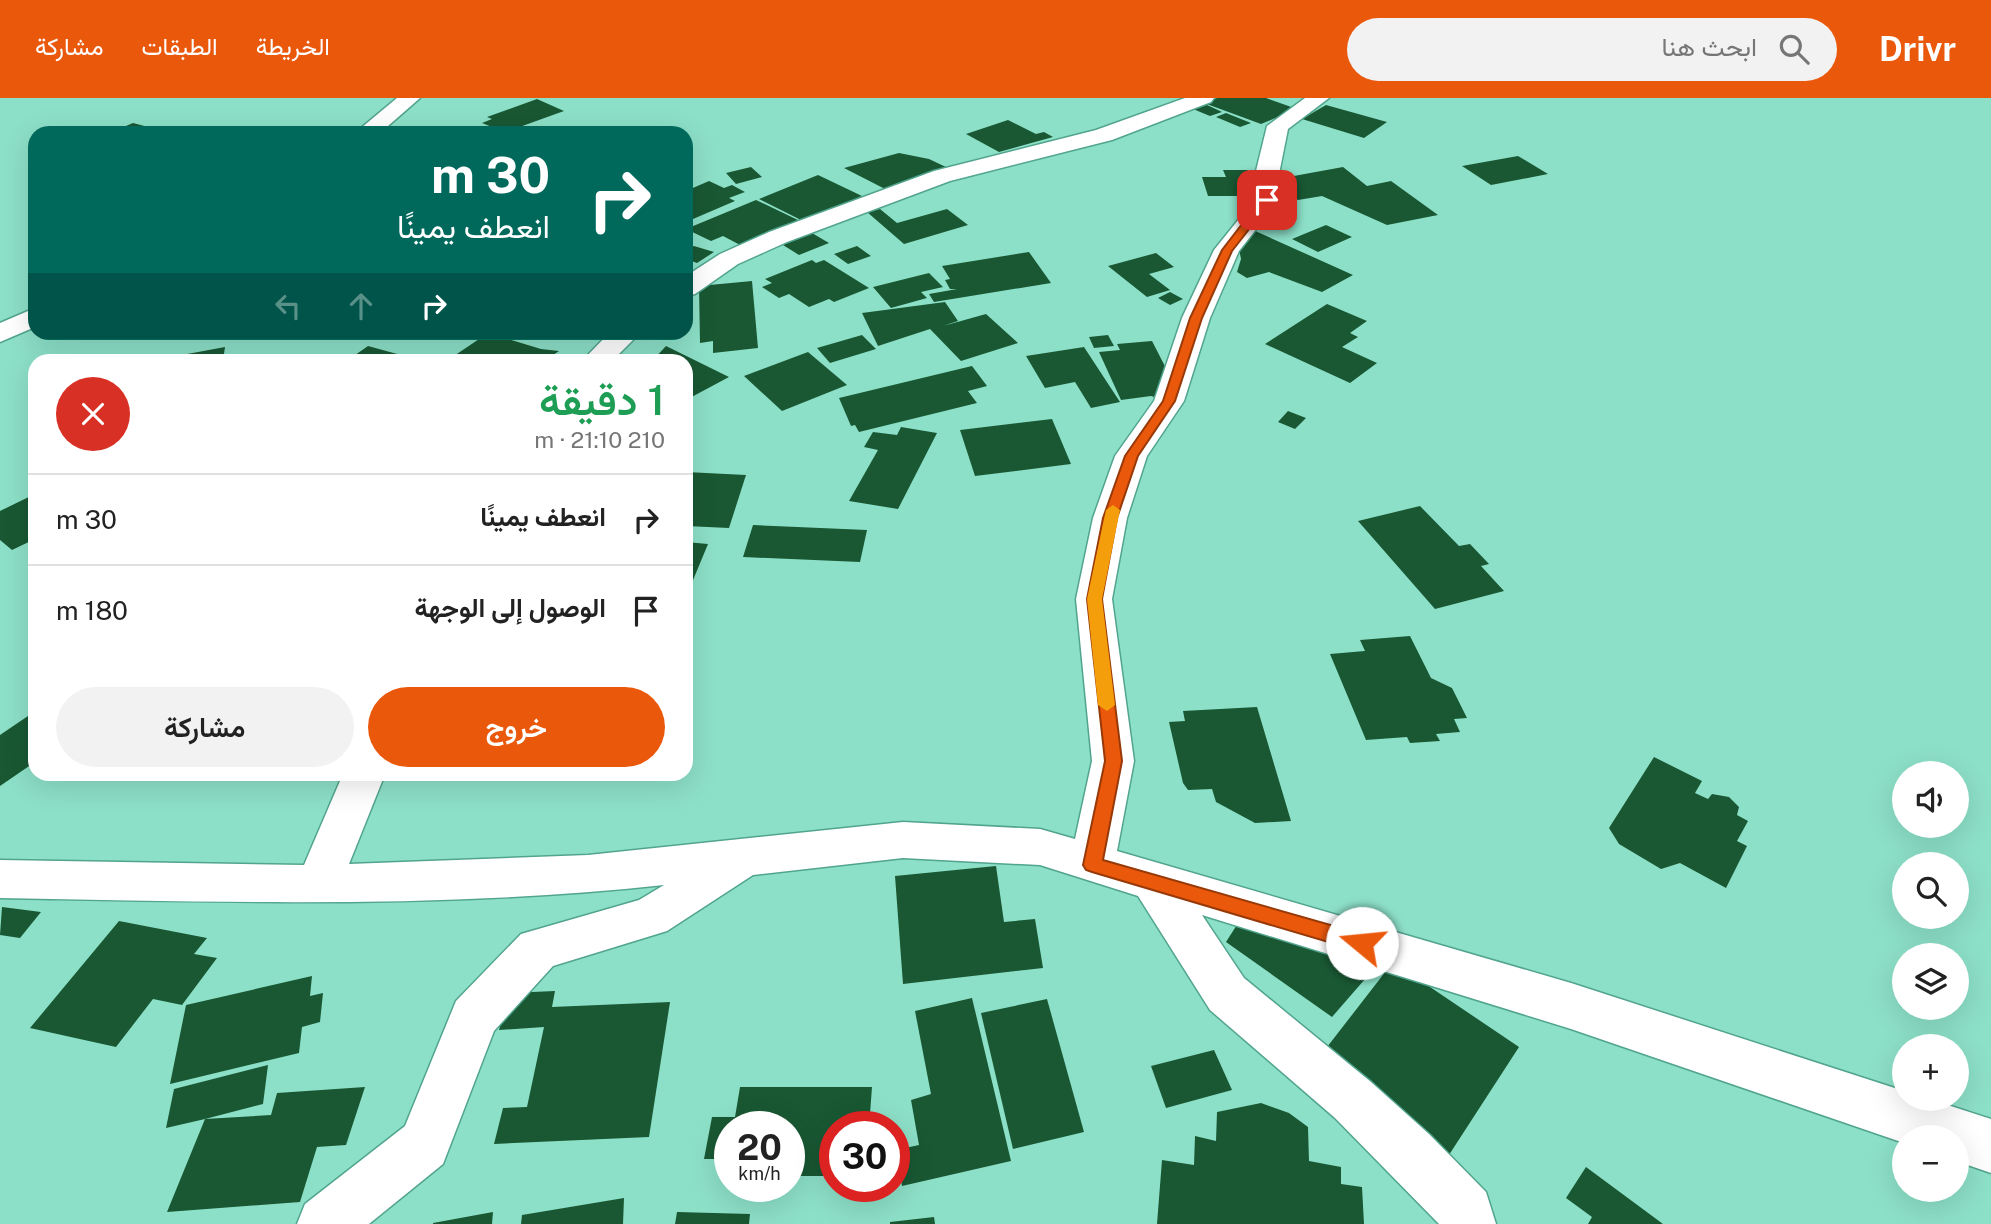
<!DOCTYPE html>
<html lang="ar">
<head>
<meta charset="utf-8">
<style>
  body { margin:0; font-family:"Public Sans",Vazirmatn,sans-serif; background:#f2f2f2; color:#222; direction:rtl; height:100vh; display:flex; flex-direction:column; font-size:26px; white-space:nowrap }
  * { box-sizing:border-box; margin:0 }
  p { font-size:23px; color:#767676 }
  .icon { flex:none; width:38px; height:38px; fill:none; stroke:currentColor; stroke-width:2; stroke-linecap:round; stroke-linejoin:round }
  .map { position:relative; flex:1; overflow:hidden; direction:ltr }
  .details { position:absolute; left:28px; top:256px; width:665px; height:427px; display:flex; flex-direction:column; background:#fff; border-radius:21px; box-shadow:0 7px 28px #0002; direction:rtl }
  .details>* { flex:none }
  .guide { position:absolute; left:28px; top:28px; width:665px; height:214px; border-radius:21px; box-shadow:0 7px 28px #0002; direction:rtl; background:#00695c; color:#fff; overflow:hidden }
  .tools { position:absolute; left:1892px; top:663px; display:grid; gap:14px }
  .tools a { display:grid; place-items:center; width:77px; height:77px; border-radius:50%; background:#fff; box-shadow:0 7px 28px #0002; font-size:35px }
  .speed { position:absolute; left:714px; top:1013px; display:flex; gap:14px; font-size:35px; font-weight:700; text-align:center }
  .speed>* { display:grid; place-content:center; width:91px; height:91px; border-radius:50%; background:#fff; box-shadow:0 7px 28px #0002; line-height:1 }
  .speed small { font-size:18px; font-weight:400 }
  .speed .limit { border:10px solid #d22; background:#fff; color:#111 }
  .pin { position:absolute; display:grid; place-items:center; width:60px; height:60px; color:#fff; margin:-30px; border-radius:14px; box-shadow:0 4px 10px #0006 }
  .me { position:absolute; width:77px; margin:-38px; rotate:287deg; stroke-linejoin:round; filter:drop-shadow(0 0 5px #0008) }
  .turn { display:flex; align-items:center; gap:24px; height:147px; padding:0 28px; font-size:32px }
  .turn .icon { width:91px; height:91px; stroke-width:2.5 }
  .turn b { display:block; font-size:49px; line-height:60px }
  .lanes { display:flex; align-items:center; height:66px; padding:0 28px; background:#0003; justify-content:center; gap:35px; direction:ltr }
  .lanes .off { opacity:.35 }
  .round { display:grid; place-items:center; flex:none; width:74px; height:74px; border-radius:37px; background:#f2f2f2 }
  .overview { display:flex; align-items:center; justify-content:space-between; height:119px; padding:0 28px }
  h1 { font-size:42px; font-weight:600; line-height:52px; color:#1e9e55 }
  .action { display:flex; gap:14px; margin-top:auto; padding:14px 28px }
  .action a { flex:1; height:80px; border-radius:42px; background:#ea580c; color:#fff; font-size:28px; font-weight:600; line-height:80px; text-align:center }
  .action a+a { background:#f2f2f2; color:#222 }
  ul { padding:0; list-style:none }
  li { display:flex; align-items:center; gap:21px; height:91px; padding:0 28px; border-top:2px solid #e0e0e0 }
  li div { flex:1 }
  li b { display:block; font-size:26px }
  li em { font-style:normal }
  header { display:flex; align-items:center; gap:42px; box-sizing:border-box; height:98px; padding:0 35px; background:#ea580c; color:#fff }
  header strong { font-size:33px }
  nav { display:flex; gap:38px; margin-inline-start:auto; font-size:24px }
  .search { width:490px; height:63px; background:#f2f2f2; display:flex; align-items:center; gap:18px; box-sizing:border-box; padding:0 24px; border-radius:38px; color:#767676; font-size:26px }
  .map>svg:first-child { display:block }
  .building { fill:#195833 }
  .lines { fill:none; stroke-linecap:round; stroke-linejoin:round }
  .minor-casing { stroke:#51a48d; stroke-width:3 }
  .minor { fill:#fff; fill-rule:evenodd }
  .route { fill:#ea580c; stroke:#983908; stroke-width:2 }
  .slow { fill:#f59e0b }
</style>
</head>
<body>
<header>
<strong>Drivr</strong>
<div class="search"><svg class="icon" aria-label="search" viewBox="0 0 24 24"><circle cx="10" cy="10" r="6"/><path d="M15 15l6 6"/></svg>ابحث هنا</div>
<nav><a>الخريطة</a><a>الطبقات</a><a>مشاركة</a></nav>
</header>
<div class="map">
<svg width="1991" height="1126" viewBox="0 0 1991 1126">
  <rect width="100%" height="100%" fill="#8de0c8"/>
  <g class="building">
    <polygon points="1217,0 1266,0 1297,11 1261,26 1204,5"/>
    <polygon points="537,1 564,13 514,31 507,28 497,31 482,25 492,21 487,19"/>
    <polygon points="1205,6 1222,14 1210,18 1193,11"/>
    <polygon points="1326,7 1387,24 1364,40 1302,21"/>
    <polygon points="1226,15 1251,25 1240,29 1216,19"/>
    <polygon points="1008,22 1036,36 1044,34 1053,39 999,54 966,36"/>
    <polygon points="133,25 167,34 167,35 109,35"/>
    <polygon points="899,55 929,61 948,70 889,93 844,70"/>
    <polygon points="1518,58 1548,76 1491,87 1462,68"/>
    <polygon points="751,69 762,79 736,86 726,75"/>
    <polygon points="1343,69 1367,88 1391,83 1438,117 1387,127 1322,98 1298,102 1272,82"/>
    <polygon points="1223,72 1248,72 1257,94 1242,94 1244,98 1208,98 1202,79 1226,79"/>
    <polygon points="818,77 862,98 803,123 759,101"/>
    <polygon points="709,83 724,90 732,87 745,94 729,100 735,103 686,124 686,93"/>
    <polygon points="756,102 800,123 744,149 723,138 711,143 686,131"/>
    <polygon points="880,111 897,125 947,111 968,127 904,146 867,114"/>
    <polygon points="1326,127 1352,139 1318,154 1292,141"/>
    <polygon points="1253,132 1353,177 1322,194 1269,174 1247,180 1237,174 1241,161 1238,146"/>
    <polygon points="812,135 829,145 799,157 783,147"/>
    <polygon points="694,148 714,154 697,165 686,161 686,152"/>
    <polygon points="857,148 871,158 848,166 834,156"/>
    <polygon points="1029,154 1051,185 934,204 929,196 957,191 950,191 945,182 950,181 942,168"/>
    <polygon points="1156,155 1174,169 1149,176 1170,192 1147,199 1108,168"/>
    <polygon points="812,162 816,165 824,162 869,190 834,204 829,201 809,209 789,196 779,200 762,189 772,185 765,181"/>
    <polygon points="929,175 943,189 921,194 927,200 891,210 873,189"/>
    <polygon points="752,183 758,250 713,255 713,243 700,245 699,188"/>
    <polygon points="1170,194 1183,201 1170,207 1158,200"/>
    <polygon points="945,204 958,223 943,228 986,216 1018,245 961,263 930,231 878,248 862,215"/>
    <polygon points="1327,206 1367,223 1350,235 1358,239 1342,249 1377,265 1350,285 1265,246"/>
    <polygon points="488,235 541,251 559,253 546,262 448,262"/>
    <polygon points="862,237 876,251 830,265 817,250"/>
    <polygon points="1108,237 1114,248 1094,250 1089,239"/>
    <polygon points="1152,243 1171,280 1161,301 1151,298 1121,302 1099,254 1120,252 1117,246"/>
    <polygon points="368,248 419,262 348,262"/>
    <polygon points="666,248 729,279 686,302 686,262 653,262"/>
    <polygon points="225,249 223,262 181,262 182,257"/>
    <polygon points="1084,249 1120,304 1091,310 1075,284 1045,290 1026,258"/>
    <polygon points="808,254 847,287 782,313 744,278"/>
    <polygon points="972,268 987,288 968,293 977,305 859,334 855,327 851,328 839,300"/>
    <polygon points="1288,313 1306,320 1295,331 1278,324"/>
    <polygon points="1052,321 1071,366 975,378 960,332"/>
    <polygon points="901,329 937,335 898,411 849,403 878,352 864,349 873,334 897,337"/>
    <polygon points="686,374 746,377 729,430 686,428"/>
    <polygon points="35,396 35,441 12,452 0,442 0,413"/>
    <polygon points="1420,408 1459,448 1470,446 1489,466 1481,468 1504,493 1435,511 1358,423"/>
    <polygon points="753,427 867,432 860,464 743,459"/>
    <polygon points="686,444 708,446 686,499"/>
    <polygon points="1410,538 1431,580 1452,590 1467,620 1454,621 1460,634 1436,636 1440,643 1410,645 1407,639 1366,642 1330,556 1365,553 1360,542"/>
    <polygon points="1257,609 1291,723 1255,725 1216,704 1212,691 1188,692 1183,685 1169,624 1185,623 1183,613"/>
    <polygon points="28,618 35,623 35,664 0,688 0,637"/>
    <polygon points="1654,659 1702,683 1695,695 1708,701 1712,696 1729,699 1739,709 1737,717 1748,723 1737,743 1747,748 1726,790 1680,765 1661,771 1619,746 1609,730"/>
    <polygon points="996,768 1004,824 1035,821 1043,870 903,886 895,778"/>
    <polygon points="2,809 41,814 20,840 0,837"/>
    <polygon points="1240,822 1372,873 1332,919 1226,844"/>
    <polygon points="119,823 207,840 194,856 217,860 182,907 153,901 116,949 30,930"/>
    <polygon points="1393,864 1519,949 1447,1060 1317,962"/>
    <polygon points="312,878 310,898 323,895 320,924 302,929 299,955 170,986 186,907"/>
    <polygon points="555,893 552,909 670,904 649,1039 494,1046 503,1010 527,1009 544,929 499,932 509,895"/>
    <polygon points="972,900 1011,1063 902,1088 896,1052 919,1047 911,1002 931,996 915,913"/>
    <polygon points="1047,901 1084,1034 1013,1051 981,915"/>
    <polygon points="1214,952 1232,992 1166,1010 1151,968"/>
    <polygon points="268,967 263,1006 205,1021 271,1017 277,995 365,989 346,1047 317,1049 300,1104 167,1114 205,1021 166,1030 174,991"/>
    <polygon points="740,989 872,989 869,1029 835,1029 835,1078 789,1078 789,1029 730,1029 730,1077 726,1077 728,1061 704,1061 712,1019 735,1019"/>
    <polygon points="1261,1005 1289,1015 1308,1029 1309,1063 1341,1069 1341,1086 1362,1089 1364,1126 1157,1126 1162,1062 1194,1067 1195,1038 1216,1043 1217,1014"/>
    <polygon points="1586,1069 1663,1126 1588,1126 1592,1119 1566,1100"/>
    <polygon points="624,1100 623,1126 521,1126 522,1117"/>
    <polygon points="493,1114 492,1126 433,1126 433,1125"/>
    <polygon points="677,1114 750,1116 749,1126 675,1126"/>
    <polygon points="934,1119 935,1126 890,1126 890,1124"/>
  </g>
  <g class="lines">
    <defs>
      <g id="minor">
        <polygon points="397,0 420,0 380,35 355,35"/>
        <polygon points="1185,0 1214,0 1211,4 1112,42 950,83 787,144 738,166 695,196 686,198 686,178 720,156 769,134 934,73 1096,32"/>
        <path d="M1305,0H1329L1288,31L1278,81L1279,102L1239,153L1210,220L1184,303L1147,358L1127,420L1112,501L1134,663L1117,753L1571,885L1904,993V1001H1929L1991,1021V1075L1956,1063V1040H1904V1045L1571,931L1202,817L1244,880L1371,984L1429,1036L1486,1094L1496,1126H1439L1335,1020L1210,912L1138,798L1040,767L903,760L753,777L667,833L553,868L494,933L443,1066L369,1126H297L305,1106L405,1028L456,903L521,836L639,802L664,787C444,811 222,804 0,800V762L304,767L343,676H385L349,766L588,757L903,724L1040,731L1075,741L1092,663L1076,501L1093,420L1115,358L1154,303L1182,220L1214,152L1255,101L1254,81L1267,28Z"/>
        <polygon points="35,210 35,229 0,244 0,225"/>
        <polygon points="610,234 641,234 613,262 583,262"/>
      </g>
    </defs>
    <use href="#minor" class="minor-casing"/>
    <use href="#minor" class="minor"/>
  </g>
  <polygon class="route" points="1263,99 1272,102 1232,153 1202,220 1175,303 1138,358 1117,420 1102,501 1122,663 1103,762 1362,836 1369,839 1372,845 1369,851 1362,854 1092,774 1086,772 1083,767 1105,663 1087,501 1103,420 1125,358 1163,303 1190,220 1222,152"/>
  <polygon class="slow" points="1113,407 1120,412 1102,501 1115,607 1107,613 1098,607 1087,501 1106,412"/>
</svg>
<div class="tools">
<a><svg class="icon" aria-label="sound" viewBox="0 0 24 24"><path d="M4 9h4l5-4v14l-5-4H4zM17 9q2 3 0 6"/></svg></a>
<a><svg class="icon" aria-label="search" viewBox="0 0 24 24"><circle cx="10" cy="10" r="6"/><path d="M15 15l6 6"/></svg></a>
<a><svg class="icon" aria-label="layers" viewBox="0 0 24 24"><path d="M12 4l9 5-9 5-9-5zM3 14l9 5 9-5"/></svg></a>
<a>+</a>
<a>−</a>
</div>
<div class="speed"><div>20<small>km/h</small></div><div class="limit">30</div></div>
<div class="pin" style="left:1267px;top:102px;background:#d93025"><svg class="icon" aria-label="arrive" viewBox="0 0 24 24"><path d="M6 21V4h12l-3 4 3 4H6"/></svg></div>
<svg class="me" style="left:1362px;top:845px" viewBox="-20 -20 40 40"><circle r="19" fill="#fff"/><path d="M0-13L10 11 0 6-10 11z" fill="#ea580c"/></svg>
<div class="guide">
<div class="turn"><svg class="icon" aria-label="right" viewBox="0 0 24 24"><path d="M7 20v-9h11M14 6l5 5-5 5"/></svg><div><b>30 m</b>انعطف يمينًا</div></div>
<div class="lanes"><svg class="icon off" aria-label="left" viewBox="0 0 24 24"><path d="M17 20v-9H6M10 6l-5 5 5 5"/></svg><svg class="icon off" aria-label="ahead" viewBox="0 0 24 24"><path d="M12 20V5M6 11l6-6 6 6"/></svg><svg class="icon" aria-label="right" viewBox="0 0 24 24"><path d="M7 20v-9h11M14 6l5 5-5 5"/></svg></div>
</div>
<section class="details">
<div class="overview"><div><h1>1 دقيقة</h1><p>210 m · 21:10</p></div><a class="round" style="background:#d93025;color:#fff"><svg class="icon" aria-label="close" viewBox="0 0 24 24"><path d="M6 6l12 12M18 6L6 18"/></svg></a></div>
<ul>
<li><svg class="icon" aria-label="right" viewBox="0 0 24 24"><path d="M7 20v-9h11M14 6l5 5-5 5"/></svg><div><b>انعطف يمينًا</b></div><em>30 m</em></li>
<li><svg class="icon" aria-label="arrive" viewBox="0 0 24 24"><path d="M6 21V4h12l-3 4 3 4H6"/></svg><div><b>الوصول إلى الوجهة</b></div><em>180 m</em></li>
</ul>
<div class="action"><a>خروج</a><a>مشاركة</a></div>
</section>
</div>
</body>
</html>
